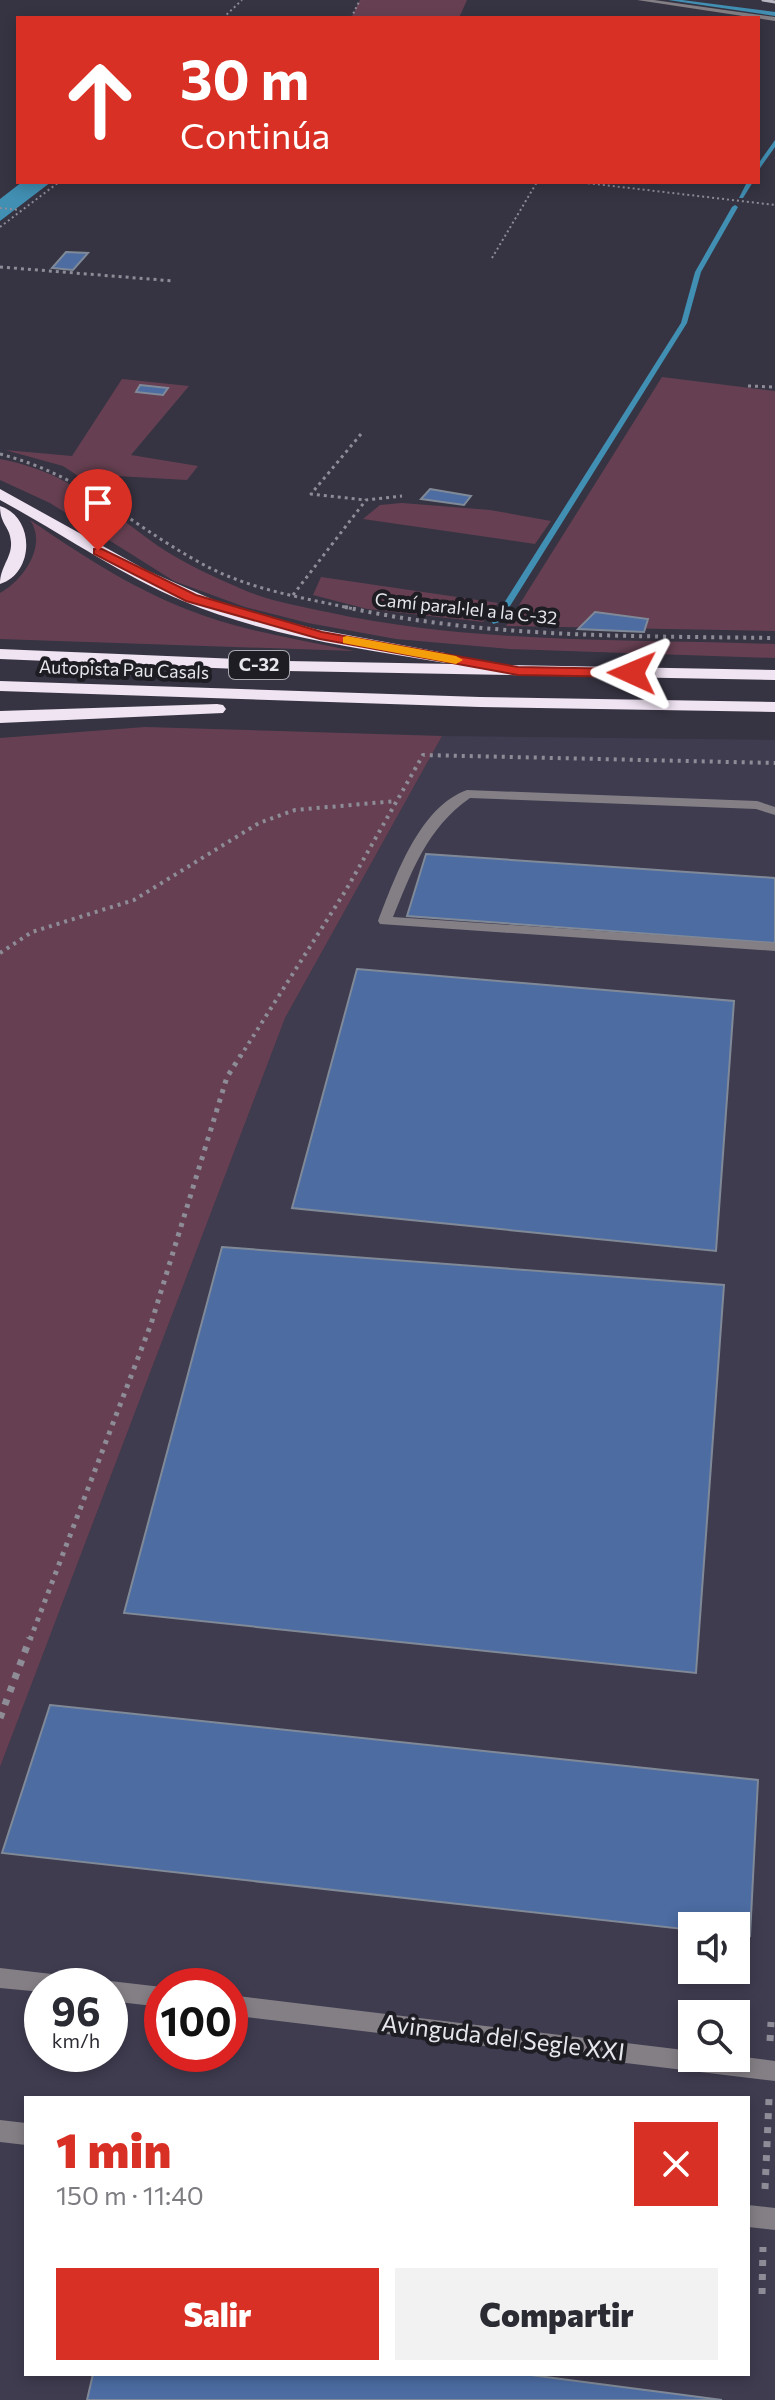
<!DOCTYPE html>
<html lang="es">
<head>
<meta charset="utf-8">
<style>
  body { margin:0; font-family:Commissioner,sans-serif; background:#f2f2f3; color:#2b2b33; height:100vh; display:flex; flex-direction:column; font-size:30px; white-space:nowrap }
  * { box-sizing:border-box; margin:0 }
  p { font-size:26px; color:#7c7c81 }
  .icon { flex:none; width:44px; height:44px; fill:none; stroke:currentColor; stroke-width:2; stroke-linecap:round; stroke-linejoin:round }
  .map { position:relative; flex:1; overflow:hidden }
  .drawer { position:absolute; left:24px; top:2096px; width:726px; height:280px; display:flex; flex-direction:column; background:#fff; border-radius:0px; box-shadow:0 4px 12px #0003 }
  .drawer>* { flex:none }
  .guide { position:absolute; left:16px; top:16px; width:744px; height:168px; border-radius:0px; box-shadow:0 4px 12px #0003; background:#d93025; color:#fff; overflow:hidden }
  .controls { position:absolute; left:678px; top:1912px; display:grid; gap:16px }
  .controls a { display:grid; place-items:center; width:72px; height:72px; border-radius:0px; background:#fff; box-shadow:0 4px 12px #0003; font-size:40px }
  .speed { position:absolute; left:24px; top:1968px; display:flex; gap:16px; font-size:40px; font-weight:700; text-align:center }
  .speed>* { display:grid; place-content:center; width:104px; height:104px; border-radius:50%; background:#fff; box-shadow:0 4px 12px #0003; line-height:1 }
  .speed small { font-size:20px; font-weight:400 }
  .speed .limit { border:12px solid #d22; background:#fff; color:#111 }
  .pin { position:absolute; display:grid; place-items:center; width:68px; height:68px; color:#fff; margin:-82px -34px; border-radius:50% 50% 50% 0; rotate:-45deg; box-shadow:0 0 8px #0007 }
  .pin .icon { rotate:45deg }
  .me { position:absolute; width:88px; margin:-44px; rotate:271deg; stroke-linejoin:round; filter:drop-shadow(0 0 6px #0008) }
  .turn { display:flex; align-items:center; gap:28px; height:168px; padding:0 32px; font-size:36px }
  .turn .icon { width:104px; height:104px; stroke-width:2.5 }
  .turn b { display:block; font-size:56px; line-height:68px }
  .round { display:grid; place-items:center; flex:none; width:84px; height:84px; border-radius:0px; background:#f2f2f3 }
  .summary { display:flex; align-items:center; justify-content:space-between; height:136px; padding:0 32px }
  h1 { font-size:48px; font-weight:800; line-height:60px; color:#d93025 }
  .action { display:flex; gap:16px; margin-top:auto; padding:16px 32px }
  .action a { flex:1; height:92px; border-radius:0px; background:#d93025; color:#fff; font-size:32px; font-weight:800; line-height:92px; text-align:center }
  .action a+a { background:#f2f2f3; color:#2b2b33 }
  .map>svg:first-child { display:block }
  .built { fill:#3f3c50; fill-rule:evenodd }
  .green { fill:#664052 }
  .water { fill:#418fb3 }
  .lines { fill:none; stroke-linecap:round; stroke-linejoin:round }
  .stream { fill:#418fb3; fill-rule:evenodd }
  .building { fill:#4c6ca2; stroke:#808997; stroke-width:2 }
  .path-far4 { stroke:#8d8c97; stroke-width:2; stroke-dasharray:2 3; stroke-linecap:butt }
  .path-far3 { stroke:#8d8c97; stroke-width:3; stroke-dasharray:3 4; stroke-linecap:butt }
  .path-far2 { stroke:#8d8c97; stroke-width:4; stroke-dasharray:3 5; stroke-linecap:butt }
  .path-far1 { stroke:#8d8c97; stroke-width:5; stroke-dasharray:4 6; stroke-linecap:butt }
  .path { stroke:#8d8c97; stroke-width:7; stroke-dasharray:6 8; stroke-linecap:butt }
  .lane { fill:#847f85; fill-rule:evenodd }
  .street { fill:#847f85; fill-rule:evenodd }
  .highway { fill:#f0e3f2; fill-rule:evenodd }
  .rail { stroke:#b9b8c2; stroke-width:3 }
  .route { fill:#d93025; stroke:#8d1f18; stroke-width:2 }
  .slow { fill:#f59e0b }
  .labels { text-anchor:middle; stroke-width:8; stroke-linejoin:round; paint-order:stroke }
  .far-street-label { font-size:18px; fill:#e6e6ee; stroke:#1d1d23 }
  .shield { fill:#1d1d23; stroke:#aaaab1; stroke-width:2 }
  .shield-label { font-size:18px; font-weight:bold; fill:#e6e6ee }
  .near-street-label { font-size:24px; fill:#e6e6ee; stroke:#1d1d23 }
</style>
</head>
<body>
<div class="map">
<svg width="775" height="2400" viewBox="0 0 775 2400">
  <rect width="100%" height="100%" fill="#363442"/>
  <path class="built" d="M442,736L775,740V2400H0V1767L285,1018ZM692,1926H736V1970H692ZM42,1986H110V2054H42ZM162,1986H230V2054H162ZM692,2014H736V2058H692ZM26,2098H748V2374H26Z"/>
  <g class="green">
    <polygon points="360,0 467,0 459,18 351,18"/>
    <polygon points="662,377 775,391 775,631 506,626"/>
    <polygon points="122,379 189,386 131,455 198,466 187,480 117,476 92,485 63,466 5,450 72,456"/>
    <path d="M0,459C69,472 103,507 158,546C183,563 216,578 244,590C270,601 300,606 327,612C473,644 626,639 775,644V658L510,649L396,639L308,623L245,607L174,581L50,503L0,480Z"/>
    <polygon points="402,503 490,510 551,521 535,544 363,519 380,505"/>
    <path d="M30,520C80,554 130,587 186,609C240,631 298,639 354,651L0,639V593C23,581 48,545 30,520Z"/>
    <polygon points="321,577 498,603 483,622 367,609 313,595"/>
    <polygon points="145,727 442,736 285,1018 0,1767 0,738"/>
  </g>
  <polygon class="water" points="22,182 51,182 0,221 0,199"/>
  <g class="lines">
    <g class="stream">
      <polygon points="668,0 682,0 775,12 775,16"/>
      <polygon points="775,140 775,147 758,171 758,164"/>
      <polygon points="747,182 753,182 743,198 739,198"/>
      <polygon points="735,205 738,207 701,272 687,323 500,622 493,624 492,622 681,323 695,272 732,207"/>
    </g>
  </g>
  <g class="building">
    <polygon points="66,252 88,253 73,270 52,268"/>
    <polygon points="140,385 168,388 163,395 136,392"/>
    <polygon points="430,489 471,496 464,505 421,499"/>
    <polygon points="595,612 648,619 644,632 578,629"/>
    <polygon points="426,854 775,878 775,943 407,916"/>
    <polygon points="357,969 734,1001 716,1251 292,1208"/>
    <polygon points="222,1247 724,1285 696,1673 124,1613"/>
    <polygon points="50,1705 758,1780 750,1936 736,1934 736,1926 692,1926 692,1930 2,1853"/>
    <polygon points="93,2374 523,2374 722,2400 87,2400"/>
  </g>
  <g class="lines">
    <g class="path-far4">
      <polyline points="223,18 242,0"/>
      <polyline points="351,18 360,0"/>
      <polyline points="578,182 775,205"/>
      <polyline points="0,208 20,210"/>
      <polyline points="0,227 59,182"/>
      <polyline points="492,258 537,182"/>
    </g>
    <g class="path-far3">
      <polyline points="0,267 174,281"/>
      <polyline points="748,386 775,387"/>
      <polyline points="361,434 311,494 365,500"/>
      <path d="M0,454C84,476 125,521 197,561C245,589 300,597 354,609"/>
      <polyline points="293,595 366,500 402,496"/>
    </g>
    <g class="path-far2">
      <path d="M345,607C485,638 632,636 775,638"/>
      <polyline points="0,953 32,932 134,900 259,823 295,810 396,801"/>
      <polyline points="240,1057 346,890 423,755 775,763"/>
    </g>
    <polyline class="path-far1" points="30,1640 151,1324 227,1077 241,1055"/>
    <g class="path">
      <polyline points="0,1718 30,1638"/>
      <polyline points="770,2041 771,2022"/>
      <polyline points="765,2189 769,2099"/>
      <polyline points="762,2294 763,2247"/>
    </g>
    <path class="lane" d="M467,790L757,801L775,807V815L756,809L470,798C427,828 412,871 393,917L775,943V951L380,924L378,921C395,878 419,807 467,790Z"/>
    <g class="street">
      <polygon points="637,0 654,0 775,17 775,21"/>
      <polygon points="0,1968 69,1976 77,1979 80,1986 42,1986 42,1992 0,1988"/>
      <polygon points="110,1981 162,1987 162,2007 110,2001 110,1986 101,1986"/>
      <polygon points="230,1995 692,2051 692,2058 736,2056 775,2061 775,2081 230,2015"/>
      <polygon points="0,2120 26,2123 26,2145 0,2142"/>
      <polygon points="748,2205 775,2208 775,2230 748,2227"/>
    </g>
    <g class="highway">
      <path d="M0,489L146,570L225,605L315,629L445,653L454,658L445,663C357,648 266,636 183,601C119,574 61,533 0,500Z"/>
      <path d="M0,506C35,517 35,573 0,584C0,566 12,558 11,542C10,526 0,525 0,506Z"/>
      <polygon points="0,649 287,661 775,670 775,680 287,671 0,659"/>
      <polygon points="0,681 480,697 775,702 775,712 480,707 0,691"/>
      <polygon points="217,704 223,705 226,709 223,713 0,723 0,711"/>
    </g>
    <polyline class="rail" points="763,0 775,2"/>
  </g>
  <polygon class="route" points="94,549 102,549 196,595 322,632 518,667 632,669 639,673 632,677 518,675 320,639 186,601 94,554"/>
  <polygon class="slow" points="347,636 456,656 463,660 456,664 343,643 343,637"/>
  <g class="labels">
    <g class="far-street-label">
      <text transform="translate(466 609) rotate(6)" y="6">Camí paral·lel a la C-32</text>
      <text transform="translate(124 670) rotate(2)" y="6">Autopista Pau Casals</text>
    </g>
    <rect class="shield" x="229" y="651" width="60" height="28" rx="6"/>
    <g class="shield-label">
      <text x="259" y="671">C-32</text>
    </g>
    <g class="near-street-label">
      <text transform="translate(503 2038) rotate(7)" y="8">Avinguda del Segle XXI</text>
    </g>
  </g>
</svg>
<div class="controls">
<a><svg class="icon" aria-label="sound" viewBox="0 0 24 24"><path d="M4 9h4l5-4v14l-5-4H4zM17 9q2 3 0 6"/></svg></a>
<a><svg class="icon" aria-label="search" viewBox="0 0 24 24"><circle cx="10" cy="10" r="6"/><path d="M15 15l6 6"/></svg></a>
</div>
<div class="speed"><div>96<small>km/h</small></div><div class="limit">100</div></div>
<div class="pin" style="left:98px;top:551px;background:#d93025"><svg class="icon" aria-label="arrive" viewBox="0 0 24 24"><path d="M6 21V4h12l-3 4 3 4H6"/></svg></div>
<svg class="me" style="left:632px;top:673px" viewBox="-20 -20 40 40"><path d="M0-17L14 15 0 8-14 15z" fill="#d93025" stroke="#fff" stroke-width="4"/></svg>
<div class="guide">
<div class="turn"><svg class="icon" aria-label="ahead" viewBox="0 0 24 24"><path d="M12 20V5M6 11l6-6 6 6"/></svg><div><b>30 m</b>Continúa</div></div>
</div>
<section class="drawer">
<div class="summary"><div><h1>1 min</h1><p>150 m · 11:40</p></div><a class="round" style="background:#d93025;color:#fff"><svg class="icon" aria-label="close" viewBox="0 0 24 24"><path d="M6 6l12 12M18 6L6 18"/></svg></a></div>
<div class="action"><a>Salir</a><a>Compartir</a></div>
</section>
</div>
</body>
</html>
